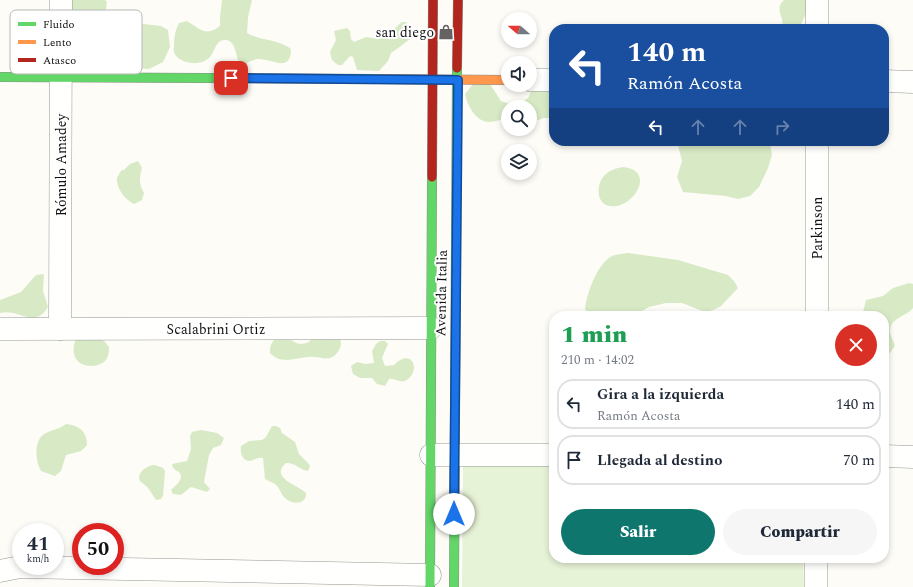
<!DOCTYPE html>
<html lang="es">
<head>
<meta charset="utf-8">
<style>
  body { margin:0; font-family:Spectral,serif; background:#f6f6f7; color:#1f2937; height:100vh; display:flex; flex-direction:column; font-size:15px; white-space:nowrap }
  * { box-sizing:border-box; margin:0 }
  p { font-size:13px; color:#747a83 }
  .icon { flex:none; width:22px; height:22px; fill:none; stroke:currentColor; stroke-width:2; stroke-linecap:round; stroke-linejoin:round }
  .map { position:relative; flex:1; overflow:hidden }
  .drawer { position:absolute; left:549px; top:311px; width:340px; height:252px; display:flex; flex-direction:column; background:#fff; border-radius:16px; box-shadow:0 2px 6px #0003 }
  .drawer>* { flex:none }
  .banner { position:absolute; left:549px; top:24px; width:340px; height:122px; border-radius:16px; box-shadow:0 2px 6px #0003; background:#1a4fa0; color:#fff; overflow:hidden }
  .needle { width:26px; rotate:290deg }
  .controls { position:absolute; left:501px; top:12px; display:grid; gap:8px }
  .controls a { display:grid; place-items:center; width:36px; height:36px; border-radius:50%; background:#fff; box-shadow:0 2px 6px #0003; font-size:20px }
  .speed { position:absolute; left:12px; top:523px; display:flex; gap:8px; font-size:20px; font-weight:700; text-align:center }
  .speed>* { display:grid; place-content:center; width:52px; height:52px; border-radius:50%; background:#fff; box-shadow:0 2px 6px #0003; line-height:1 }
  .speed small { font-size:10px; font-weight:400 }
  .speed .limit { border:6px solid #d22; background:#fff; color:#111 }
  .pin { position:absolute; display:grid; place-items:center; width:34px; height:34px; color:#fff; margin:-17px; border-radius:8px; box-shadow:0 2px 6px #0006 }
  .me { position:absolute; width:44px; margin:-22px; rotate:0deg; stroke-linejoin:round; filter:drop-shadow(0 0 3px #0008) }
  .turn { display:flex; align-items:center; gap:14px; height:84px; padding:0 12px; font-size:18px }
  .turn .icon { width:52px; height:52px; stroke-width:2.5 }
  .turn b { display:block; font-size:28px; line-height:34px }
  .lanes { display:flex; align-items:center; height:38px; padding:0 12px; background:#0003; justify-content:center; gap:20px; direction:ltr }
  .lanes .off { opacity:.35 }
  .round { display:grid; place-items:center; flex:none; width:42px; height:42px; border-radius:21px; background:#f6f6f7 }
  .headline { display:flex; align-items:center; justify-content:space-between; height:68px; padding:0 12px }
  h1 { font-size:24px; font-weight:800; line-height:30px; color:#1e9e55 }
  .cta { display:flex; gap:8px; margin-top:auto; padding:8px 12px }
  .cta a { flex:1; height:46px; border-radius:24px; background:#0f766e; color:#fff; font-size:16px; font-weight:800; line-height:46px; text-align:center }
  .cta a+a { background:#f6f6f7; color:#1f2937 }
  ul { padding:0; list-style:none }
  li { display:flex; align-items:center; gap:12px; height:50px; margin:0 8px 6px; padding:0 4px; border:2px solid #e0e1e3; border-radius:16px }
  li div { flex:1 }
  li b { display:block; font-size:15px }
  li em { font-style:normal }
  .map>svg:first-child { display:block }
  .green { fill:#e7f3d7 }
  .forest { fill:#d8eac5 }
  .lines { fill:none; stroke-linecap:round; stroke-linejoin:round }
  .street-casing { stroke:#979795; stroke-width:23 }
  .fast-casing { stroke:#8e8d8b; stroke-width:10 }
  .slow-casing { stroke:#8e8d8b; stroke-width:10 }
  .jam-casing { stroke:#8e8d8b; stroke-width:10 }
  .street { stroke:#fffffe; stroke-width:22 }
  .fast { stroke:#63d668; stroke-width:9 }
  .slow { stroke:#ff974d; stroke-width:9 }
  .jam { stroke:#b3261e; stroke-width:9 }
  .route-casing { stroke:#114b97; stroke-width:10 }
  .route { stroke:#1a73e8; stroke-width:7 }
  .labels { text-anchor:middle; stroke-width:4; stroke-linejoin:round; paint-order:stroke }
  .poi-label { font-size:14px; fill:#111; stroke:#fff; text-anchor:end }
  .street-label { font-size:14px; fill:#111; stroke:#fff }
  .key { fill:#fff; stroke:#b8b8b8; stroke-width:1 }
  .key-label { font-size:11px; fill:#111 }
</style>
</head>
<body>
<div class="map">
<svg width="913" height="587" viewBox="0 0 913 587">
  <rect width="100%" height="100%" fill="#fdfcf7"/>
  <polygon class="green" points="463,465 554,465 554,558 803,558 804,587 462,587"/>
  <g class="forest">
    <path d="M67,0H105L107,2L106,10L91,17L87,25L102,33H111L144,24L161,26L168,30L170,47L163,62L149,69L132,68L118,57L94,60C80,47 90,36 70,27Z"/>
    <path d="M222,0H252L248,17L247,33C261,41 279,39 291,49C291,74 271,58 257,59C253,60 249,62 245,64L238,60C236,53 234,40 226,40C216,39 215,51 210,57C202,66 186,64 178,58C174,54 173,52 174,47C174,38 175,31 179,23L187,21C200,29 206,37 220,26V17Z"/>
    <path d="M784,0H808L805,16L800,26V29H782C786,17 773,10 784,0Z"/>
    <polygon points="402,22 406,22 409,26 411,38 401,46 391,53 388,61 379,71 357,70 353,57 350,56 342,65 338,65 332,60 330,52 336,40 334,31 347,28 350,31 351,39 354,42 366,37 378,39 386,36"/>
    <path d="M554,79V118H544L530,123V107H508V118C501,119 495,122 489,122C476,122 467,105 465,94L473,84H490L501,101L513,105L521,103L528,98L534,86Z"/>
    <path d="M677,141H710C729,150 750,138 770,143L772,155L768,168L759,187L750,196L738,199L726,196L683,192L677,177L682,161Z"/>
    <path d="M138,161L142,168C139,178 139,184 144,193L142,200L134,204C126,200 116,189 117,178C118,176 120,172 122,170H124L130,164Z"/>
    <path d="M623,167C658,171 632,210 610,206C595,204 596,182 606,174C610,170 617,168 623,167Z"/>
    <path d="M628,253L678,260L728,275L734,281L738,288L721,306L713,310L705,312L682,303H666L649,307L633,316H589L585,309C587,293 597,264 612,256C617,254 623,254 628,253Z"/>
    <path d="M44,274L43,291L48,307C34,330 19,308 0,313V300L21,292L36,275Z"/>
    <path d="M909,283L913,284V308C907,316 890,318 890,331C890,336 894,341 895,346L890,353L884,358V316H862L866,300L883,296L893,288Z"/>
    <path d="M88,335L104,341L109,347C109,352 109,357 104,362C101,364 96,366 92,366C75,366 70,353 76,339Z"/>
    <path d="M339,336C341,341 342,345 339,350C330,365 320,355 308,357C294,358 281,365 270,353C269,344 275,335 285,337C290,338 294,343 300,344C303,344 306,343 309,342L312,338Z"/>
    <path d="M380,341H385L388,344L382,358L385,366L394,365C413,346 422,373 405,381C400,383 394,378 389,379L385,386L377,384L372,378H360L353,374L351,366L357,362L365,364L374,363L372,351L376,344Z"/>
    <path d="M66,424C80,425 87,432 87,445L81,451L66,455L61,471L55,476L41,471C35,460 33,437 48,432C55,429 59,429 66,424Z"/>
    <path d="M272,426H276L280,428L282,433L295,442L299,454L308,463L310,466L308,471C300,470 295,462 286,463C269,478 298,485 306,493C307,505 292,505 285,498C281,495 280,488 276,485C273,482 268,481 265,479L263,458C257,457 255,460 250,461C242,461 240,452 241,446L249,441L262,440L266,437Z"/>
    <path d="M201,430L217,433L224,438L221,445L213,448L209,455L204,482L210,489L207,492L191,487L181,495L173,494L171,490C175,486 185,479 179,472C177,471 175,470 173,468L172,464L187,461L191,449L190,436L192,432Z"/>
    <path d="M155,465L163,468L165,471L163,496L161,499L156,500C153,496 151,491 147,487C145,485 142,483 140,481C136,472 148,465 155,465Z"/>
  </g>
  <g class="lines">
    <defs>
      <g id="street">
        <polyline points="817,29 817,0"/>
        <polyline points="530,80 554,80"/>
        <polyline points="884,81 913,82"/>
        <polyline points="817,316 817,141"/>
        <polyline points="0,329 431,328"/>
        <polyline points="60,329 61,0"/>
        <polyline points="431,455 554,455"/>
        <polyline points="884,456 913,457"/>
        <polyline points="0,571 20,567 430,575"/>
        <polyline points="816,587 816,558"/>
      </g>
      <g id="fast">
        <polyline points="0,77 377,79"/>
        <polyline points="430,587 432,177"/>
        <polyline points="454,587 457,68"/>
      </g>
      <polyline id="slow" points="377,79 508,80"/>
      <g id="jam">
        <polyline points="457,68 458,0"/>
        <polyline points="432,177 433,0"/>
      </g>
    </defs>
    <use href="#street" class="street-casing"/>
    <use href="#fast" class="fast-casing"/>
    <use href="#slow" class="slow-casing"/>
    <use href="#jam" class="jam-casing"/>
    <use href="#street" class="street"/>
    <use href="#fast" class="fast"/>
    <use href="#slow" class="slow"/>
    <use href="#jam" class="jam"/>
  </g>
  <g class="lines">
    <defs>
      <polyline id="route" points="231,78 458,80 454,514"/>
    </defs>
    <use href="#route" class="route-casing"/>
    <use href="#route" class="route"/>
  </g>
  <defs>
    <symbol id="shop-bare" viewBox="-9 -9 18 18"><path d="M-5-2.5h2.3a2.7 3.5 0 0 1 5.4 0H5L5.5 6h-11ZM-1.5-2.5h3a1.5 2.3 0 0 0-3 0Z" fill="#646362" stroke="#fff" stroke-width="2.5" paint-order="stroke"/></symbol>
  </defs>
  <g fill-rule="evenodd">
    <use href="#shop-bare" x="435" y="21" width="22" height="22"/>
  </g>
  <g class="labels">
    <g class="poi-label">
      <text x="434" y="37">san diego</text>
    </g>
    <g class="street-label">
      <text transform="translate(61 165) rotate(-90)" y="5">Rómulo Amadey</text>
      <text transform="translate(817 228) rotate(-90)" y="5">Parkinson</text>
      <text transform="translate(441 293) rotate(-89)" y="5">Avenida Italia</text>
      <text x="216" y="334">Scalabrini Ortiz</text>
    </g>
  </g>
  <rect x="10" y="10" width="132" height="64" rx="6" class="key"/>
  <rect x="18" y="22" width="18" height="4" fill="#63d668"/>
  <rect x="18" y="40" width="18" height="4" fill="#ff974d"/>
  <rect x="18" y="58" width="18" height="4" fill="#b3261e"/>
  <g class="key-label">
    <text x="43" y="28">Fluido</text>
    <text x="43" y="46">Lento</text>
    <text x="43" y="64">Atasco</text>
  </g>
</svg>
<div class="controls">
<a><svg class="needle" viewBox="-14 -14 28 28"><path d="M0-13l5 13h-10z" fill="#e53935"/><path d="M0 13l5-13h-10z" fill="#747a83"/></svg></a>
<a><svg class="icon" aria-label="sound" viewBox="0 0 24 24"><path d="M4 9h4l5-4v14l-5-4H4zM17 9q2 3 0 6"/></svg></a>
<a><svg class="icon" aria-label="search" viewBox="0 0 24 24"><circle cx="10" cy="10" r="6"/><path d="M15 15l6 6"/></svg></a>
<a><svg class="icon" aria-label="layers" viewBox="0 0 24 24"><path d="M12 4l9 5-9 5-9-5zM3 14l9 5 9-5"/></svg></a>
</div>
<div class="speed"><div>41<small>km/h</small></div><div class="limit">50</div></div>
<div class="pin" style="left:231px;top:78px;background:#d93025"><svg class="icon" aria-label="arrive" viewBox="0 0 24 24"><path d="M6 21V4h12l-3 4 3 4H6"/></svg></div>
<svg class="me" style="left:454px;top:514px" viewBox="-20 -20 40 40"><circle r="19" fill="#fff"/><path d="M0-13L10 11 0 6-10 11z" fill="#1a73e8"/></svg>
<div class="banner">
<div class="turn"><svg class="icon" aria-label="left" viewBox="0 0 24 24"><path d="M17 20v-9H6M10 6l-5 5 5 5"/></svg><div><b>140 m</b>Ramón Acosta</div></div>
<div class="lanes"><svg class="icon" aria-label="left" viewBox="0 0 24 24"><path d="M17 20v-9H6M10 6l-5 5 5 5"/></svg><svg class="icon off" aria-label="ahead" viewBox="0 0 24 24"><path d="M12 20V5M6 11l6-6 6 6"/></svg><svg class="icon off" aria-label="ahead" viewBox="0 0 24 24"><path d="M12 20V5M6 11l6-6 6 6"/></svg><svg class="icon off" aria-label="right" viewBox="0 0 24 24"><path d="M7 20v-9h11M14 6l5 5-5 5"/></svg></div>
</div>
<section class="drawer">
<div class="headline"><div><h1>1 min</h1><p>210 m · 14:02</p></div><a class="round" style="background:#d93025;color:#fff"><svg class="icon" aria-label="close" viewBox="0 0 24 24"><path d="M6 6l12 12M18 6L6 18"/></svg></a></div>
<ul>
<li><svg class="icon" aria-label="left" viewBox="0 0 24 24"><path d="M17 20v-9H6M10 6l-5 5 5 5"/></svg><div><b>Gira a la izquierda</b><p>Ramón Acosta</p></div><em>140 m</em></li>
<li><svg class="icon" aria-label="arrive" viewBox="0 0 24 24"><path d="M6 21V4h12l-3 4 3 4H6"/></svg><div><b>Llegada al destino</b></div><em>70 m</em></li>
</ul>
<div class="cta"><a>Salir</a><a>Compartir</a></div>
</section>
</div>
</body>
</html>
